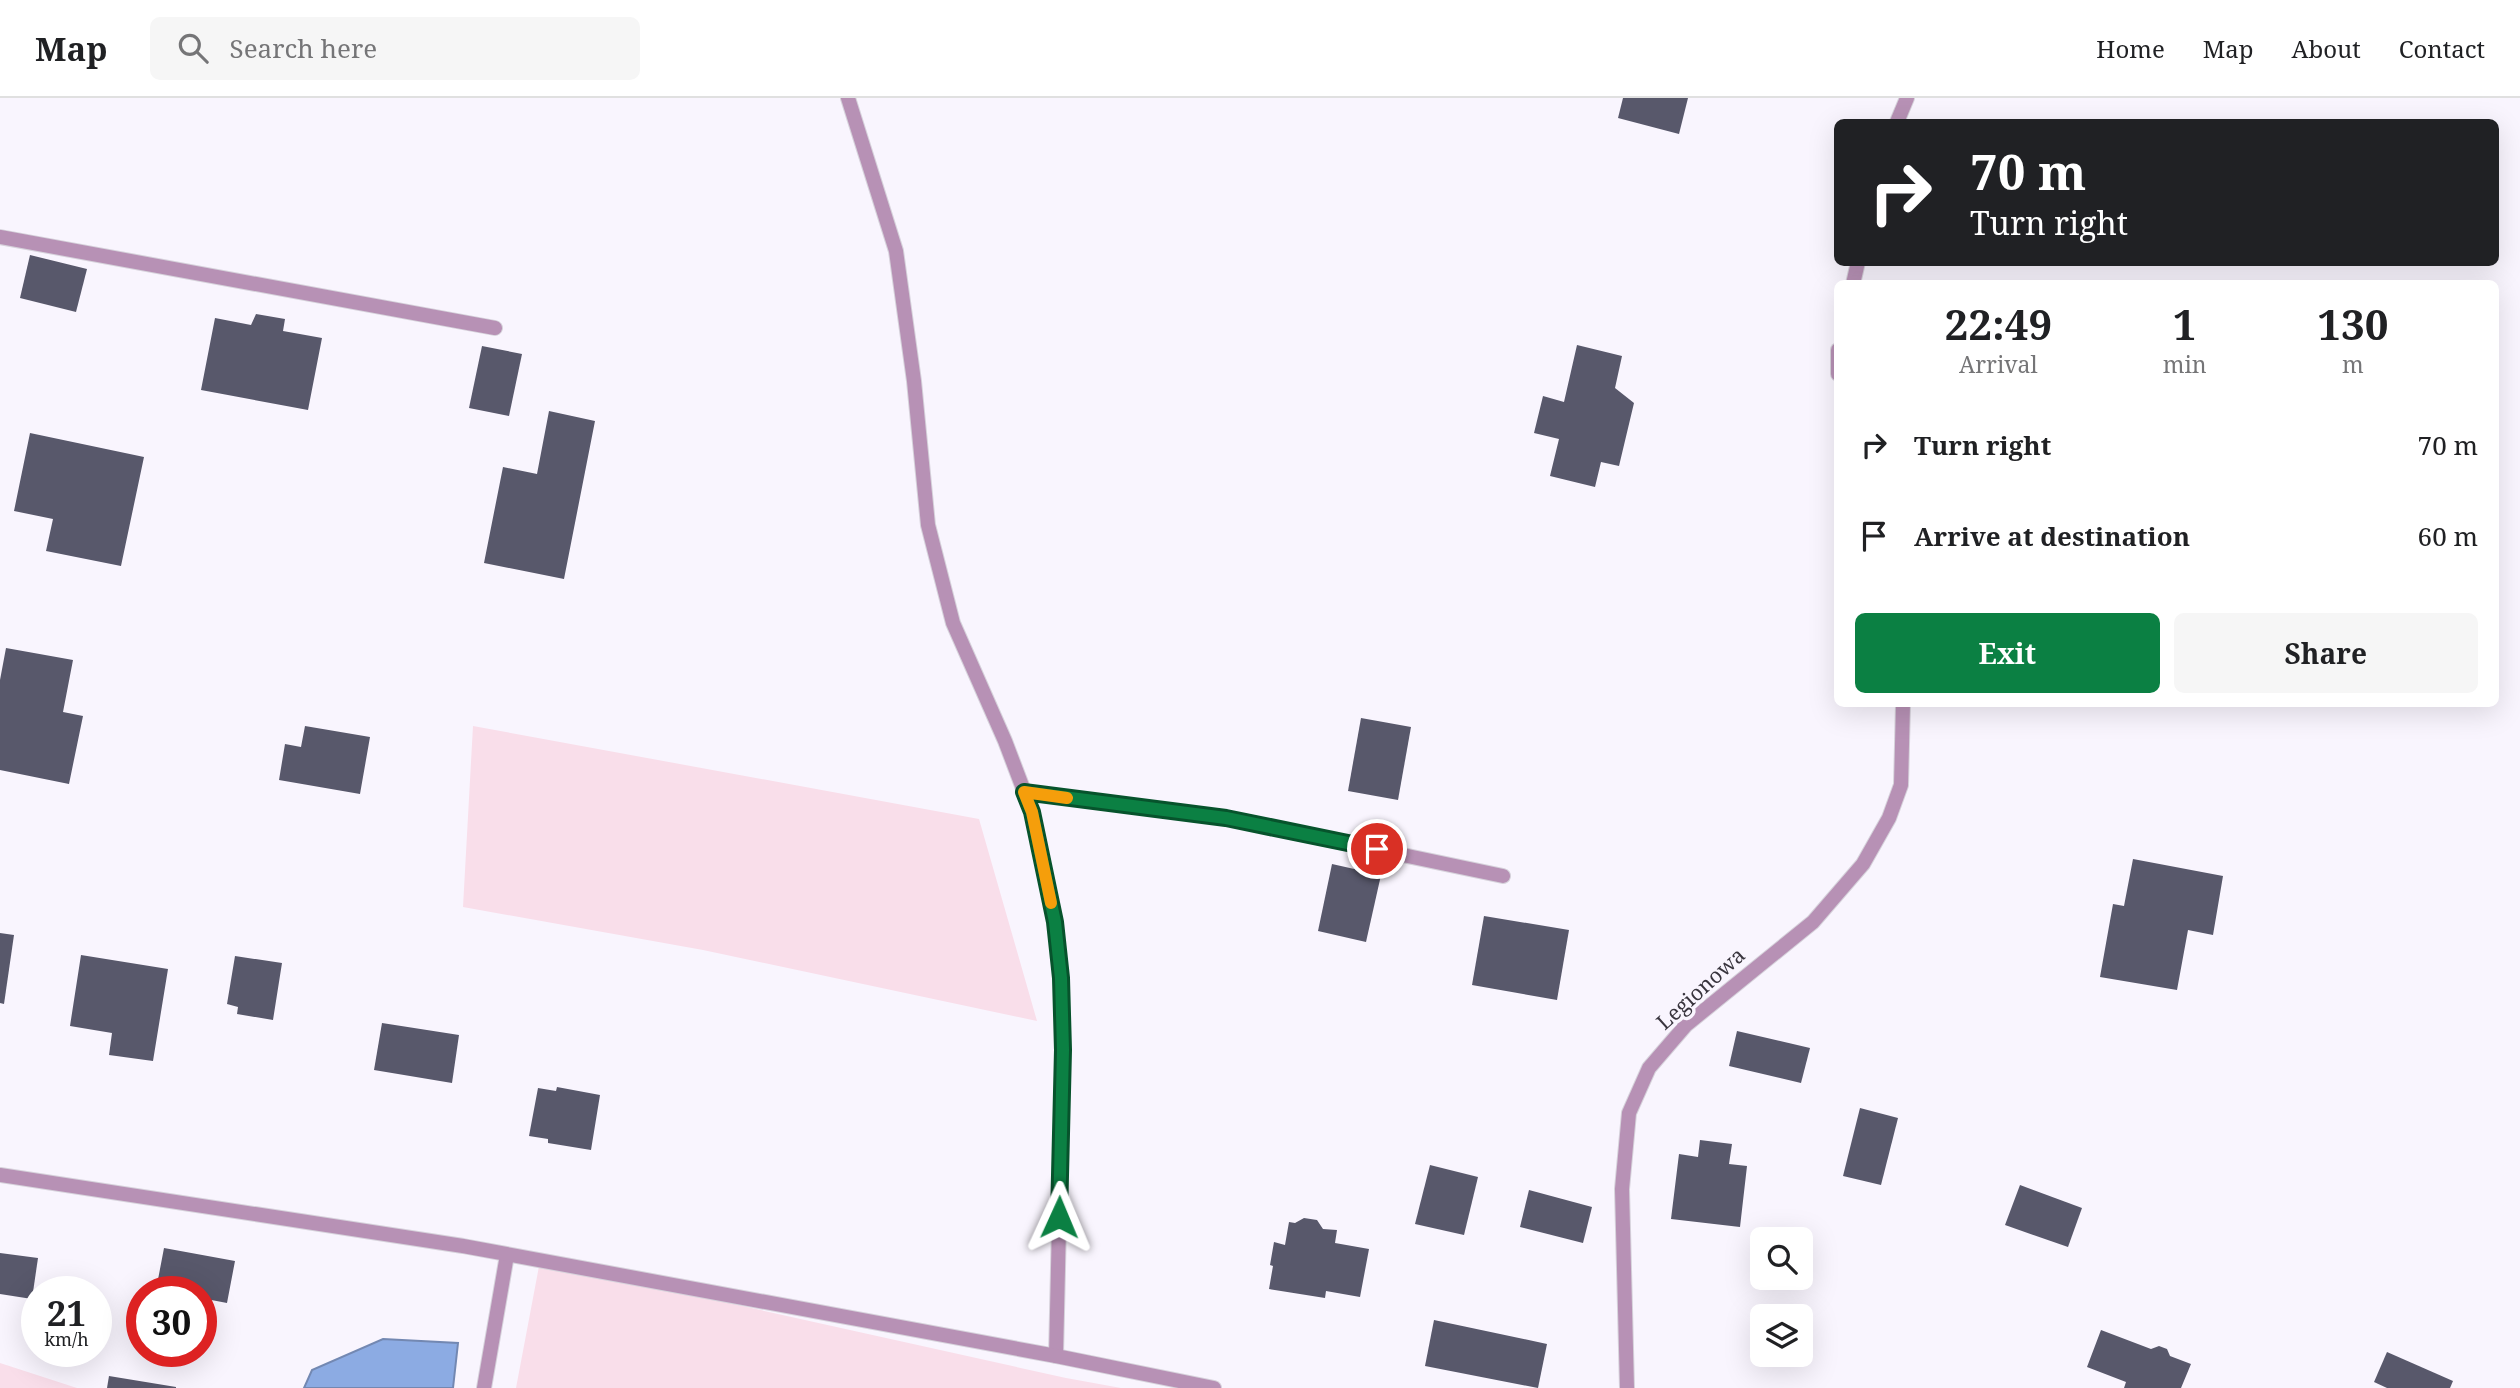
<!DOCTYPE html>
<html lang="en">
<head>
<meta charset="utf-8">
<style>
  body { margin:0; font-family:"Noto Serif",serif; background:#f6f6f6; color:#202124; height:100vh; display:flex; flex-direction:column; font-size:26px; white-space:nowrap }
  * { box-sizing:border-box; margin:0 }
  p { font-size:23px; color:#757577 }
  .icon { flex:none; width:38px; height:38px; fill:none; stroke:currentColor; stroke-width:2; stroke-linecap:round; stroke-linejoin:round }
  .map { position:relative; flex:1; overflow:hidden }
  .sheet { position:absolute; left:1834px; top:182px; width:665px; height:427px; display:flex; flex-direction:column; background:#fff; border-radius:10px; box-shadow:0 7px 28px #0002 }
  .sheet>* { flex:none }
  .guide { position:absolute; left:1834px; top:21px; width:665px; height:147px; border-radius:10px; box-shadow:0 7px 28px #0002; background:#202124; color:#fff; overflow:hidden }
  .fabs { position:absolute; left:1750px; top:1129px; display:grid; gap:14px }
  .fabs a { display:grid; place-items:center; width:63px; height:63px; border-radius:10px; background:#fff; box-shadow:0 7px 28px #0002; font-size:35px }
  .speed { position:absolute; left:21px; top:1178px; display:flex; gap:14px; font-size:35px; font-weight:700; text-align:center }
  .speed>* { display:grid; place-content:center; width:91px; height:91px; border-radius:50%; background:#fff; box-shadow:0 7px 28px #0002; line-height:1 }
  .speed small { font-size:18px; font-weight:400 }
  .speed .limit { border:10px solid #d22; background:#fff; color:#111 }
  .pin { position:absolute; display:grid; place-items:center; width:60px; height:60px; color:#fff; margin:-30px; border:4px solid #fff; border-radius:50%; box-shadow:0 2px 7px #0007 }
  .me { position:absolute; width:77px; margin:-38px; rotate:1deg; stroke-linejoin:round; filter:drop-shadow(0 0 5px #0008) }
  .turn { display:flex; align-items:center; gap:24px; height:147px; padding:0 21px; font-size:32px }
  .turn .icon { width:91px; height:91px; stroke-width:2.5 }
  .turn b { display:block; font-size:49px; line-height:60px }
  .eta { display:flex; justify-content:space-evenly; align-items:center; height:119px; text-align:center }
  .eta b { font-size:42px; font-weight:700; line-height:49px }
  .action { display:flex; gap:14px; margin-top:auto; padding:14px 21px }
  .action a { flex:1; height:80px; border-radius:10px; background:#0b8043; color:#fff; font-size:28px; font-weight:700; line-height:80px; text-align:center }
  .action a+a { background:#f6f6f6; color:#202124 }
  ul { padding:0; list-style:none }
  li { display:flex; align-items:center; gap:21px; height:91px; padding:0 21px }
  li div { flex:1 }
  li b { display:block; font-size:26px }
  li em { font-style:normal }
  header { display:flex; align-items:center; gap:42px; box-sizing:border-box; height:98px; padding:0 35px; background:#fff; border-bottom:2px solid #e0e0e0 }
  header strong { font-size:33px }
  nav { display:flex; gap:38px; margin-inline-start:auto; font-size:24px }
  .search { width:490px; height:63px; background:#f6f6f6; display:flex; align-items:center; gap:18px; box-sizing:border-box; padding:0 24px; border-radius:10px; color:#757577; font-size:26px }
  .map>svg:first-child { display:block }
  .green { fill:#f9deea }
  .water { fill:#8cabe3; stroke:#7388b2; stroke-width:2 }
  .building { fill:#58586b }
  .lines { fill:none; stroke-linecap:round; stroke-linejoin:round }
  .lane-casing { stroke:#d6d2db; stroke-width:16 }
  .street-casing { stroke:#d6d2db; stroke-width:16 }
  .lane { stroke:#b791b5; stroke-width:14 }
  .street { stroke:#b791b5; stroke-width:14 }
  .route-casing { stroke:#07532c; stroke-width:18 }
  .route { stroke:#0b8043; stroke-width:12 }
  .slow { stroke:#f59e0b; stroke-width:12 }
  .labels { text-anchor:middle; stroke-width:7; stroke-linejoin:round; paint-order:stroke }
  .street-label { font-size:21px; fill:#39353e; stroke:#f9f5fe }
</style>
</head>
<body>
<header>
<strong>Map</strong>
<div class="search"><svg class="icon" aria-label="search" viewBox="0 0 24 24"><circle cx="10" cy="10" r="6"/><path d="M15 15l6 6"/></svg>Search here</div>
<nav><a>Home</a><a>Map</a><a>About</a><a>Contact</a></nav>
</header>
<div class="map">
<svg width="2520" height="1290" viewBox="0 0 2520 1290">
  <rect width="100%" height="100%" fill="#f9f5fe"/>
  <g class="green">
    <polygon points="473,628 979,721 1037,923 703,852 463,809"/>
    <polygon points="540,1163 1066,1280 1121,1290 516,1290"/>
    <polygon points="0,1265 77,1290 0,1290"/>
  </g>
  <polygon class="water" points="383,1241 458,1245 453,1290 304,1290 312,1272"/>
  <g class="building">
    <polygon points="1623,0 1688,0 1679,36 1618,20"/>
    <polygon points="30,157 87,171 76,214 20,200"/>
    <polygon points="256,216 285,221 283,233 322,240 308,312 201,292 215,220 251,227"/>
    <polygon points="1577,247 1622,258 1615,290 1634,305 1619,368 1601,364 1595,389 1550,378 1559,341 1534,335 1543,298 1564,304"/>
    <polygon points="482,248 522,256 509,318 469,310"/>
    <polygon points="549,313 595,323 564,481 484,465 503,369 537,376"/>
    <polygon points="30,335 144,359 121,468 46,453 53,421 14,413"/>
    <polygon points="6,550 73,562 63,614 83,618 69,686 0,672 0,582"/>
    <polygon points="1361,620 1411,629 1398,702 1348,693"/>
    <polygon points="305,628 370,639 360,696 279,682 285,646 301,649"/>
    <polygon points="2133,761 2223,778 2213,837 2188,832 2177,892 2100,879 2113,806 2124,808"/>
    <polygon points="1332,766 1381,777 1366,844 1318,833"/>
    <polygon points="1484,818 1569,832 1557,902 1472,887"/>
    <polygon points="0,835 14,837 4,906 0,905"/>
    <polygon points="81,857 168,871 153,963 109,957 112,935 70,928"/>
    <polygon points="235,858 282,865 273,922 237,916 238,909 227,906"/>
    <polygon points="382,925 459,937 452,985 374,972"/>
    <polygon points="1737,933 1810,950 1801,985 1729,968"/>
    <polygon points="557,989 600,997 591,1052 548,1045 548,1041 529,1038 538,990 556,993"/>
    <polygon points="1860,1010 1898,1020 1881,1087 1843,1078"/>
    <polygon points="1700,1042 1732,1046 1729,1066 1747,1068 1740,1129 1671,1121 1679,1056 1698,1059"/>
    <polygon points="1430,1067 1478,1079 1464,1137 1415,1126"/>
    <polygon points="2020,1087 2082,1110 2068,1149 2005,1127"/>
    <polygon points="1529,1092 1592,1109 1583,1145 1520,1129"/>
    <polygon points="1304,1120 1317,1122 1323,1131 1337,1132 1335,1145 1369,1151 1360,1199 1326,1193 1325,1200 1269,1191 1273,1168 1270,1167 1274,1144 1285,1147 1289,1124 1295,1125"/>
    <polygon points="164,1150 235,1163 227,1205 201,1200 201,1194 156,1192"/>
    <polygon points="0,1155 38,1160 32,1201 0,1196"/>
    <polygon points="1434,1222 1547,1246 1538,1290 1425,1268"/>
    <polygon points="2101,1232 2151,1251 2159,1248 2167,1251 2170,1258 2191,1266 2181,1290 2124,1290 2126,1284 2087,1269"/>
    <polygon points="2387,1254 2453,1283 2450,1290 2387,1290 2374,1284"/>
    <polygon points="109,1278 176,1289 176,1290 107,1290"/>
  </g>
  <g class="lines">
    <defs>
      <g id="lane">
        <polyline points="0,139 495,230"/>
        <polyline points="1024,694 1226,720 1503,778"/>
        <polyline points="484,1290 507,1157"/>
      </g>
      <g id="street">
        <polyline points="848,0 896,153 914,283 928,427 953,525 1005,643 1032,714 1055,824 1061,880 1063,952 1056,1258"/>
        <polyline points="1897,24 1907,0"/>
        <polyline points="1853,186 1858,164"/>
        <polyline points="1838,252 1838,276"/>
        <polyline points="0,1077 463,1148 1056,1258 1214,1290"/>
        <polyline points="1627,1290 1622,1091 1629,1015 1649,970 1686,927 1813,824 1863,766 1889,720 1901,687 1903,606"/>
      </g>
    </defs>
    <use href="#lane" class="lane-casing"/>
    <use href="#street" class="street-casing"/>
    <use href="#lane" class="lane"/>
    <use href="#street" class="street"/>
  </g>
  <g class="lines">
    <defs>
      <polyline id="route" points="1059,1119 1063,952 1061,880 1055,824 1032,714 1024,694 1226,720 1377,751"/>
    </defs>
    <use href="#route" class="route-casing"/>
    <use href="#route" class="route"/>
    <polyline class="slow" points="1051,805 1032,714 1024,694 1067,700"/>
  </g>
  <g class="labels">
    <g class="street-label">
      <text transform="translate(1701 891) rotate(-42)" y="7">Legionowa</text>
    </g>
  </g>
</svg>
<div class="fabs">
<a><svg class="icon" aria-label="search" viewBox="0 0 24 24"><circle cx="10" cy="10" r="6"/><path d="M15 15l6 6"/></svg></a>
<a><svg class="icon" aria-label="layers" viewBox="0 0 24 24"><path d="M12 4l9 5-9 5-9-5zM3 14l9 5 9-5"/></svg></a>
</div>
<div class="speed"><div>21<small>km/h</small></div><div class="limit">30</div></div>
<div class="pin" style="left:1377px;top:751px;background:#d93025"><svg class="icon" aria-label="arrive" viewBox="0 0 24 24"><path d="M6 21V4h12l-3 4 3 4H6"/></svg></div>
<svg class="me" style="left:1059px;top:1119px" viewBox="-20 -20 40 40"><path d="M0-17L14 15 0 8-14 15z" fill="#0b8043" stroke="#fff" stroke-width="4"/></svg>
<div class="guide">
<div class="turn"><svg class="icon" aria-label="right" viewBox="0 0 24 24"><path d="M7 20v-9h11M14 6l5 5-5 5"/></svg><div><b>70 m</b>Turn right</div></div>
</div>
<section class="sheet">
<div class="eta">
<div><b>22:49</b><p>Arrival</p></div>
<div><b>1</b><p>min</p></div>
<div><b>130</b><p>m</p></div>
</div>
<ul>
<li><svg class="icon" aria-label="right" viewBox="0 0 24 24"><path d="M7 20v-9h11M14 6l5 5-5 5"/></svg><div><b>Turn right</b></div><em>70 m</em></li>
<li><svg class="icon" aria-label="arrive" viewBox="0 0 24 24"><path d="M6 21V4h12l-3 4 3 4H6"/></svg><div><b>Arrive at destination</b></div><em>60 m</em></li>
</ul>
<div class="action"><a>Exit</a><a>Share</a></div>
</section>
</div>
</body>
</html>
